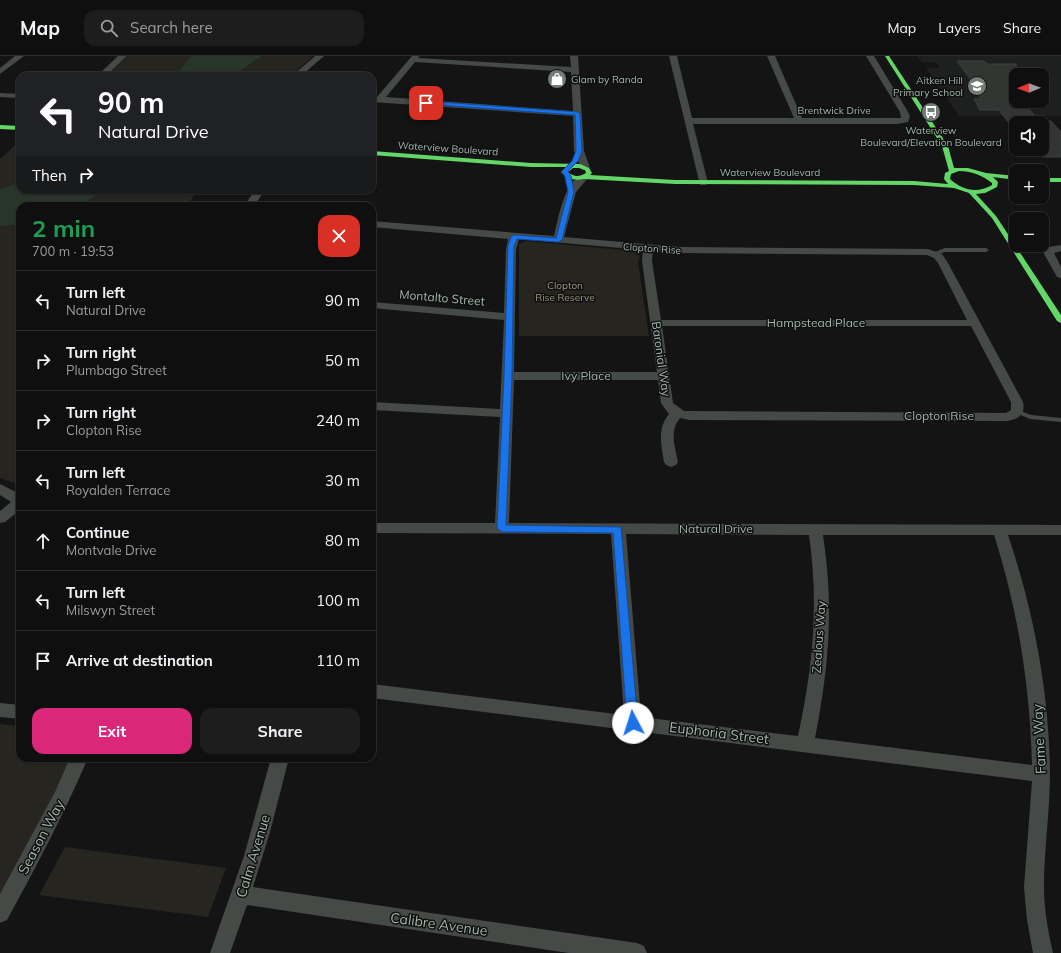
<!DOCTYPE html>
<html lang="en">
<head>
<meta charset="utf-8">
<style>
  body { margin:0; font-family:Mulish,sans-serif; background:#1d1d1d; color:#f1f3f6; height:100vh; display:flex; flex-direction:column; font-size:15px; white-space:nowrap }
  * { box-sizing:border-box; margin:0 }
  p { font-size:13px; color:#9b9c9e }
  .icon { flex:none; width:22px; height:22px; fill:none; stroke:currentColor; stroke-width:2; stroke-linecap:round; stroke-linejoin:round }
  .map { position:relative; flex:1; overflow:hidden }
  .side { position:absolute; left:16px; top:146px; width:360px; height:560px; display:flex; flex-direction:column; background:#0f0f0f; border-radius:12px; box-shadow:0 1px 3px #0004,0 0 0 1px #2f2f2f }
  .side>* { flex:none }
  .hud { position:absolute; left:16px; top:16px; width:360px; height:122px; border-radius:12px; box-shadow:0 1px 3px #0004,0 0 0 1px #2f2f2f; background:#202124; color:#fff; overflow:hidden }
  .needle { width:26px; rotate:269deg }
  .fabs { position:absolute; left:1009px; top:12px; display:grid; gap:8px }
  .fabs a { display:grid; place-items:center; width:40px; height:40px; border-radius:8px; background:#0f0f0f; box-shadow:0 1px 3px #0004,0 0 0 1px #2f2f2f; font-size:20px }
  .pin { position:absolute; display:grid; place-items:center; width:34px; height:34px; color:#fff; margin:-17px; border-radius:8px; box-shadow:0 2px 6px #0006 }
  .me { position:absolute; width:44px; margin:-22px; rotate:355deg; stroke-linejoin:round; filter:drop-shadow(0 0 3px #0008) }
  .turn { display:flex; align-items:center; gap:14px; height:84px; padding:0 16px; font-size:18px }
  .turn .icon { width:52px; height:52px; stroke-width:2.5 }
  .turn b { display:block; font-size:28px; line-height:34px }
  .then { display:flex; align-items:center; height:38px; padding:0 16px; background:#0003; gap:8px; font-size:15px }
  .round { display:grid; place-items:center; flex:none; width:42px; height:42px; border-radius:12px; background:#1d1d1d }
  .head { display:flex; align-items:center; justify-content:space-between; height:68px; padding:0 16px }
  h1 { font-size:24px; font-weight:700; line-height:30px; color:#1e9e55 }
  .cta { display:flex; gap:8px; margin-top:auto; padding:8px 16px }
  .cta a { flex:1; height:46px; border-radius:12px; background:#db2777; color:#fff; font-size:16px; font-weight:700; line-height:46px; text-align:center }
  .cta a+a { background:#1d1d1d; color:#f1f3f6 }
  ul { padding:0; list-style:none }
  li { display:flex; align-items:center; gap:12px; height:60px; padding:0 16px; border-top:1px solid #2f2f2f }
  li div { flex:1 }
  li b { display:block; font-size:15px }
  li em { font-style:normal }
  header { display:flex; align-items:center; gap:24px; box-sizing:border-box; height:56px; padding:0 20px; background:#0f0f0f; border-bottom:1px solid #2f2f2f }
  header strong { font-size:19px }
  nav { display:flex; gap:22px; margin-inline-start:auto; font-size:14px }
  .search { width:280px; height:36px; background:#1d1d1d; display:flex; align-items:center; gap:10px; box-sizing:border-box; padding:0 14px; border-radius:12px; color:#9b9c9e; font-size:15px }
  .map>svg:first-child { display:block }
  .built { fill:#1e201f; fill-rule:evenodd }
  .green { fill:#27251f }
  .water { fill:#273628 }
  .building { fill:#333533; stroke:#3c403e }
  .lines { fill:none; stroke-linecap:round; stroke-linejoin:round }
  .lane { fill:#454a47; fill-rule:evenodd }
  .street { fill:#454a47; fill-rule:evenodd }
  .fast { fill:#63d668; fill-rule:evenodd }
  .route { fill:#1a73e8; stroke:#114b97 }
  .labels { text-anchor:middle; stroke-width:3; stroke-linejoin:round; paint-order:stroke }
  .far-poi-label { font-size:10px; fill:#a4b6aa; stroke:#0e100f; text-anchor:start }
  .far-street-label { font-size:10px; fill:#a4b6aa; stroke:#0e100f }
  .far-park-label { font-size:10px; fill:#a1967a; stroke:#0e100f }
  .street-label { font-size:12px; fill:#a4b6aa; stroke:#0e100f }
  .near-street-label { font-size:14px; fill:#a4b6aa; stroke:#0e100f }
</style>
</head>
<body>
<header>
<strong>Map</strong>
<div class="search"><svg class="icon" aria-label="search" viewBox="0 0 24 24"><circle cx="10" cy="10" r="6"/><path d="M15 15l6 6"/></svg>Search here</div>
<nav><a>Map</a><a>Layers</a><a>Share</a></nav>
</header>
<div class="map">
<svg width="1061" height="897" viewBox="0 0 1061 897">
  <rect width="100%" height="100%" fill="#141414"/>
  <path class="built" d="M917,0H1061V60H959L926,12H939L936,6H922ZM1016,19H1042V45H1016Z"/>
  <g class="green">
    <polygon points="128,0 313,0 291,20 107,20"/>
    <polygon points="20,85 20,134 199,134 190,145 170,150 20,150 20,429 0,422 0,103"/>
    <polygon points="527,185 632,195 640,200 638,206 649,280 519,280 519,188"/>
    <polygon points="0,668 20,670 20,702 71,702 66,717 0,839"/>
    <polygon points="65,791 226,812 208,861 39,839"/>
  </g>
  <g class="water">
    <polygon points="191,0 262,0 232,20 176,20"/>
    <polygon points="20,126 20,134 105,134 78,150 20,150 20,168 0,170 0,133"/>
  </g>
  <g class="building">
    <polygon points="957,5 984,5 987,8 1016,8 1016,45 1022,45 1041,67 1009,67 999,54 980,54 974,43 981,43 975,33 977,32"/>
    <polygon points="1042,65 1051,65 1061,76 1061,101 1042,101"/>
  </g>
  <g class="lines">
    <g class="lane">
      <polygon points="945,192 986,192 989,194 986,196 945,196 933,200 930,198"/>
      <polygon points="1018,354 1031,359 1061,362 1061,366 1030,363 1016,357 1015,356 1016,355"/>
    </g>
    <g class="street">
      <polygon points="15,0 24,0 0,18 0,12"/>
      <polygon points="118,0 127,0 106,20 97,20"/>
      <polygon points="315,0 324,0 301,20 292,20"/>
      <path d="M412,0H420L418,2L571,11L570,0H578L584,95L590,112L588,114H582L574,95L573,60L372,46V40L377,41ZM415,6L571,16L573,55L386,41Z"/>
      <polygon points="669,0 677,0 692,62 794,62 767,0 775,0 802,62 901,62 900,56 866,0 874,0 908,56 910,60 908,66 897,68 693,68 708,127 706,129 700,129"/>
      <polygon points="0,37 20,38 20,42 0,41"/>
      <path d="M583,119L588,122L576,136L564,181L680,191L928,193L942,198L948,207L1023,346C1026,359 1017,364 1006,365L690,364L680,362C669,375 675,391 678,406L676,409L671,411L666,409L664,406C661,388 657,373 669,358L661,347L658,324H514L509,467L1061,469V479H1008C1034,556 1049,635 1050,716C1050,755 1044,793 1044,831C1044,853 1048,875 1053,897H1033L1027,864L1024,831L1032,725L372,642V628L624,659L611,478L372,477V467H495L500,361L372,354V346L500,353L504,264L372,252V246L504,257L506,194L508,183L372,171V165L554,180C558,164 564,124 583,119ZM519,183L643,194L642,205L657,316H514L516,194ZM653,195L680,197L927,199L934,202L938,207L967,264H661L652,205ZM662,270H971L1011,346V354L1006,357L684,355L673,347ZM626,478L809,479C819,550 813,610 798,680L641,661ZM823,479H994C1018,554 1030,630 1032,709L815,682C829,610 834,552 823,479Z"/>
      <polygon points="255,134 265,134 254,150 244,150"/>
      <polygon points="1061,189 1061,195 1054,197 1061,211 1061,222 1057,221 1043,196 1049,191"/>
      <polygon points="0,428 20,438 20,454 5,466 0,467 0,455 11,446 0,439"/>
      <polygon points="0,647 20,649 20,663 0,661"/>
      <path d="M70,702H88C64,758 36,811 7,864L0,867V838L55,736Z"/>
      <polygon points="271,702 289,702 270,776 253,831 637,887 644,890 647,897 569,897 247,849 230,897 210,897 244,800"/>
    </g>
    <g class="fast">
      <path d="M885,0H889L948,90L954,112H968L986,117L1016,120V124L993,121L998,126L997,131L985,137L976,138L996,160L1061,259V267L1057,265L992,162L969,137L954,132L914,129L675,128L584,123C575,125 567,123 561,116L566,111H531L372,99V95L531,107L580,108L589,112L592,117L590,119L675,124L914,125L948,128L944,123L945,117L949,115L942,90ZM573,112H579L585,114L586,117C579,121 574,121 568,116ZM959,115C971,115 982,119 992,127V129C977,138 962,134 950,123L951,118Z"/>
      <polygon points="0,69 20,70 20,74 0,73"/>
      <rect x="1042" y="122" width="19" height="4"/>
    </g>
  </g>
  <polygon class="route" points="426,45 578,56 580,58 582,95 578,105 568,115 571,120 574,136 562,184 558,186 517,183 514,190 512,320 506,469 621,471 638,667 637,670 633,672 629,670 627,667 613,477 502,476 497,472 504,320 508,190 511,181 514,179 556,182 568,136 565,121 562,115 572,105 576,95 575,59 424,48 424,46"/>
  <defs>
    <symbol id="shop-disc" viewBox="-11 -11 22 22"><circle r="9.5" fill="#727d76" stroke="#0e100f"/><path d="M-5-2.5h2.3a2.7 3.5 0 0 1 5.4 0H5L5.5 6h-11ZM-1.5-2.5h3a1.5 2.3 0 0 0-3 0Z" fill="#fff"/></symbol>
    <symbol id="school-disc" viewBox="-11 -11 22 22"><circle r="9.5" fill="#727d76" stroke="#0e100f"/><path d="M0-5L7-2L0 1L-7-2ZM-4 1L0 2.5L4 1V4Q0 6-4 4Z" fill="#fff"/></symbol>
    <symbol id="bus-disc" viewBox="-11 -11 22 22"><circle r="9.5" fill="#727d76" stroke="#0e100f"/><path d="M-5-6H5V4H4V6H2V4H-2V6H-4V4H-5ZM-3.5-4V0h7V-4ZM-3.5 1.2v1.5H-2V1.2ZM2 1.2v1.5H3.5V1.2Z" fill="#fff"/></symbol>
  </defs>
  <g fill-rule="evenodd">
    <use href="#shop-disc" x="546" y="12" width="22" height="22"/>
    <use href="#school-disc" x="966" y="19" width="22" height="22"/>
    <use href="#bus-disc" x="920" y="45" width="22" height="22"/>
  </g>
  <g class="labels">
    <g class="far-poi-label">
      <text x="571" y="27">Glam by Randa</text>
      <text x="963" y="28" text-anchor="end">Aitken Hill<tspan x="963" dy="12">Primary School</tspan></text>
      <text x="931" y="78" text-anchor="middle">Waterview<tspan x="931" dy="12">Boulevard/Elevation Boulevard</tspan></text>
    </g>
    <g class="far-street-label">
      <text x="834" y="58">Brentwick Drive</text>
      <text transform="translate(448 92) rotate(4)" y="4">Waterview Boulevard</text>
      <text x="770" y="120">Waterview Boulevard</text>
      <text transform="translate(652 192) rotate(4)" y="4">Clopton Rise</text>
    </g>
    <g class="far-park-label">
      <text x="565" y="233">Clopton<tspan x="565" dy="12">Rise Reserve</tspan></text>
    </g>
    <g class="street-label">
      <text transform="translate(442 242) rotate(5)" y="4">Montalto Street</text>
      <text x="816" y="271">Hampstead Place</text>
      <text transform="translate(661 303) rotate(82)" y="4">Baronial Way</text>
      <text x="586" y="324">Ivy Place</text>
      <text x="939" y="364">Clopton Rise</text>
      <text x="716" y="477">Natural Drive</text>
      <text transform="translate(819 581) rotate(-86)" y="4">Zealous Way</text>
    </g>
    <g class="near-street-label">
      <text transform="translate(719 677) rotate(7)" y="5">Euphoria Street</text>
      <text transform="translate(1039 683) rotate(-93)" y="5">Fame Way</text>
      <text transform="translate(41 781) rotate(-62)" y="5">Season Way</text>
      <text transform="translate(253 800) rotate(-73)" y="5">Calm Avenue</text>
      <text transform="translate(439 868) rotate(8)" y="5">Calibre Avenue</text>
    </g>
  </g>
</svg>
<div class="fabs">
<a><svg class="needle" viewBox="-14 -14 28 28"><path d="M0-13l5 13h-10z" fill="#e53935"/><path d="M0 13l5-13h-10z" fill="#9b9c9e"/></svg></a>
<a><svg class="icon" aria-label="sound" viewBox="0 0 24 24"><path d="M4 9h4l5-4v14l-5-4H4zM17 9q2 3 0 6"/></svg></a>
<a>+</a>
<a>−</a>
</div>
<div class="pin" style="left:426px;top:47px;background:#d93025"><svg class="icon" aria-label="arrive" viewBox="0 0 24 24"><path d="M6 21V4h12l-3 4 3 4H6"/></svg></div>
<svg class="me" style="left:633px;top:667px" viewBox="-20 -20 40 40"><circle r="19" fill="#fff"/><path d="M0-13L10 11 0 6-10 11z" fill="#1a73e8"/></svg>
<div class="hud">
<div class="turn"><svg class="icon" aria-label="left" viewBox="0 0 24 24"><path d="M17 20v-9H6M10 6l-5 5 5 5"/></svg><div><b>90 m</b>Natural Drive</div></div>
<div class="then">Then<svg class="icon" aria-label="right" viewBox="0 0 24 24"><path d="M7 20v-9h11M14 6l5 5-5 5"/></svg></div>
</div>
<section class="side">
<div class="head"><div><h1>2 min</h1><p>700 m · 19:53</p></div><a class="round" style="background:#d93025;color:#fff"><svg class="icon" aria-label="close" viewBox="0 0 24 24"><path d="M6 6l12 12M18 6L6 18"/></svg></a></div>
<ul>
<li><svg class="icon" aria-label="left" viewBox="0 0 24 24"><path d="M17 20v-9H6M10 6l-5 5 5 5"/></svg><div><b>Turn left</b><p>Natural Drive</p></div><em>90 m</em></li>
<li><svg class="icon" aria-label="right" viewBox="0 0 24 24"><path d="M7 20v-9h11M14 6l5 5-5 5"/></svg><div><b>Turn right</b><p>Plumbago Street</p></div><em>50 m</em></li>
<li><svg class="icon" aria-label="right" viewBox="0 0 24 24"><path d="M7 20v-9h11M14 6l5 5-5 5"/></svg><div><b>Turn right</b><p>Clopton Rise</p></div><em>240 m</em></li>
<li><svg class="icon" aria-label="left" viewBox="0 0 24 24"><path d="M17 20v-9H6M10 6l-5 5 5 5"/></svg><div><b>Turn left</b><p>Royalden Terrace</p></div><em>30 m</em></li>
<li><svg class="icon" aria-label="ahead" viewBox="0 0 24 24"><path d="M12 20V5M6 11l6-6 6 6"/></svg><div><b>Continue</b><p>Montvale Drive</p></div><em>80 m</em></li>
<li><svg class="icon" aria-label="left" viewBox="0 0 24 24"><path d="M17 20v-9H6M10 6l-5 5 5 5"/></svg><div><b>Turn left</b><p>Milswyn Street</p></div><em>100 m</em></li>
<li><svg class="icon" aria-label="arrive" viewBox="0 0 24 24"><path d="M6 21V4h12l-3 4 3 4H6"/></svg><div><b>Arrive at destination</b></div><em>110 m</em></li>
</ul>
<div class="cta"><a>Exit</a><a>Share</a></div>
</section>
</div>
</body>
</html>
